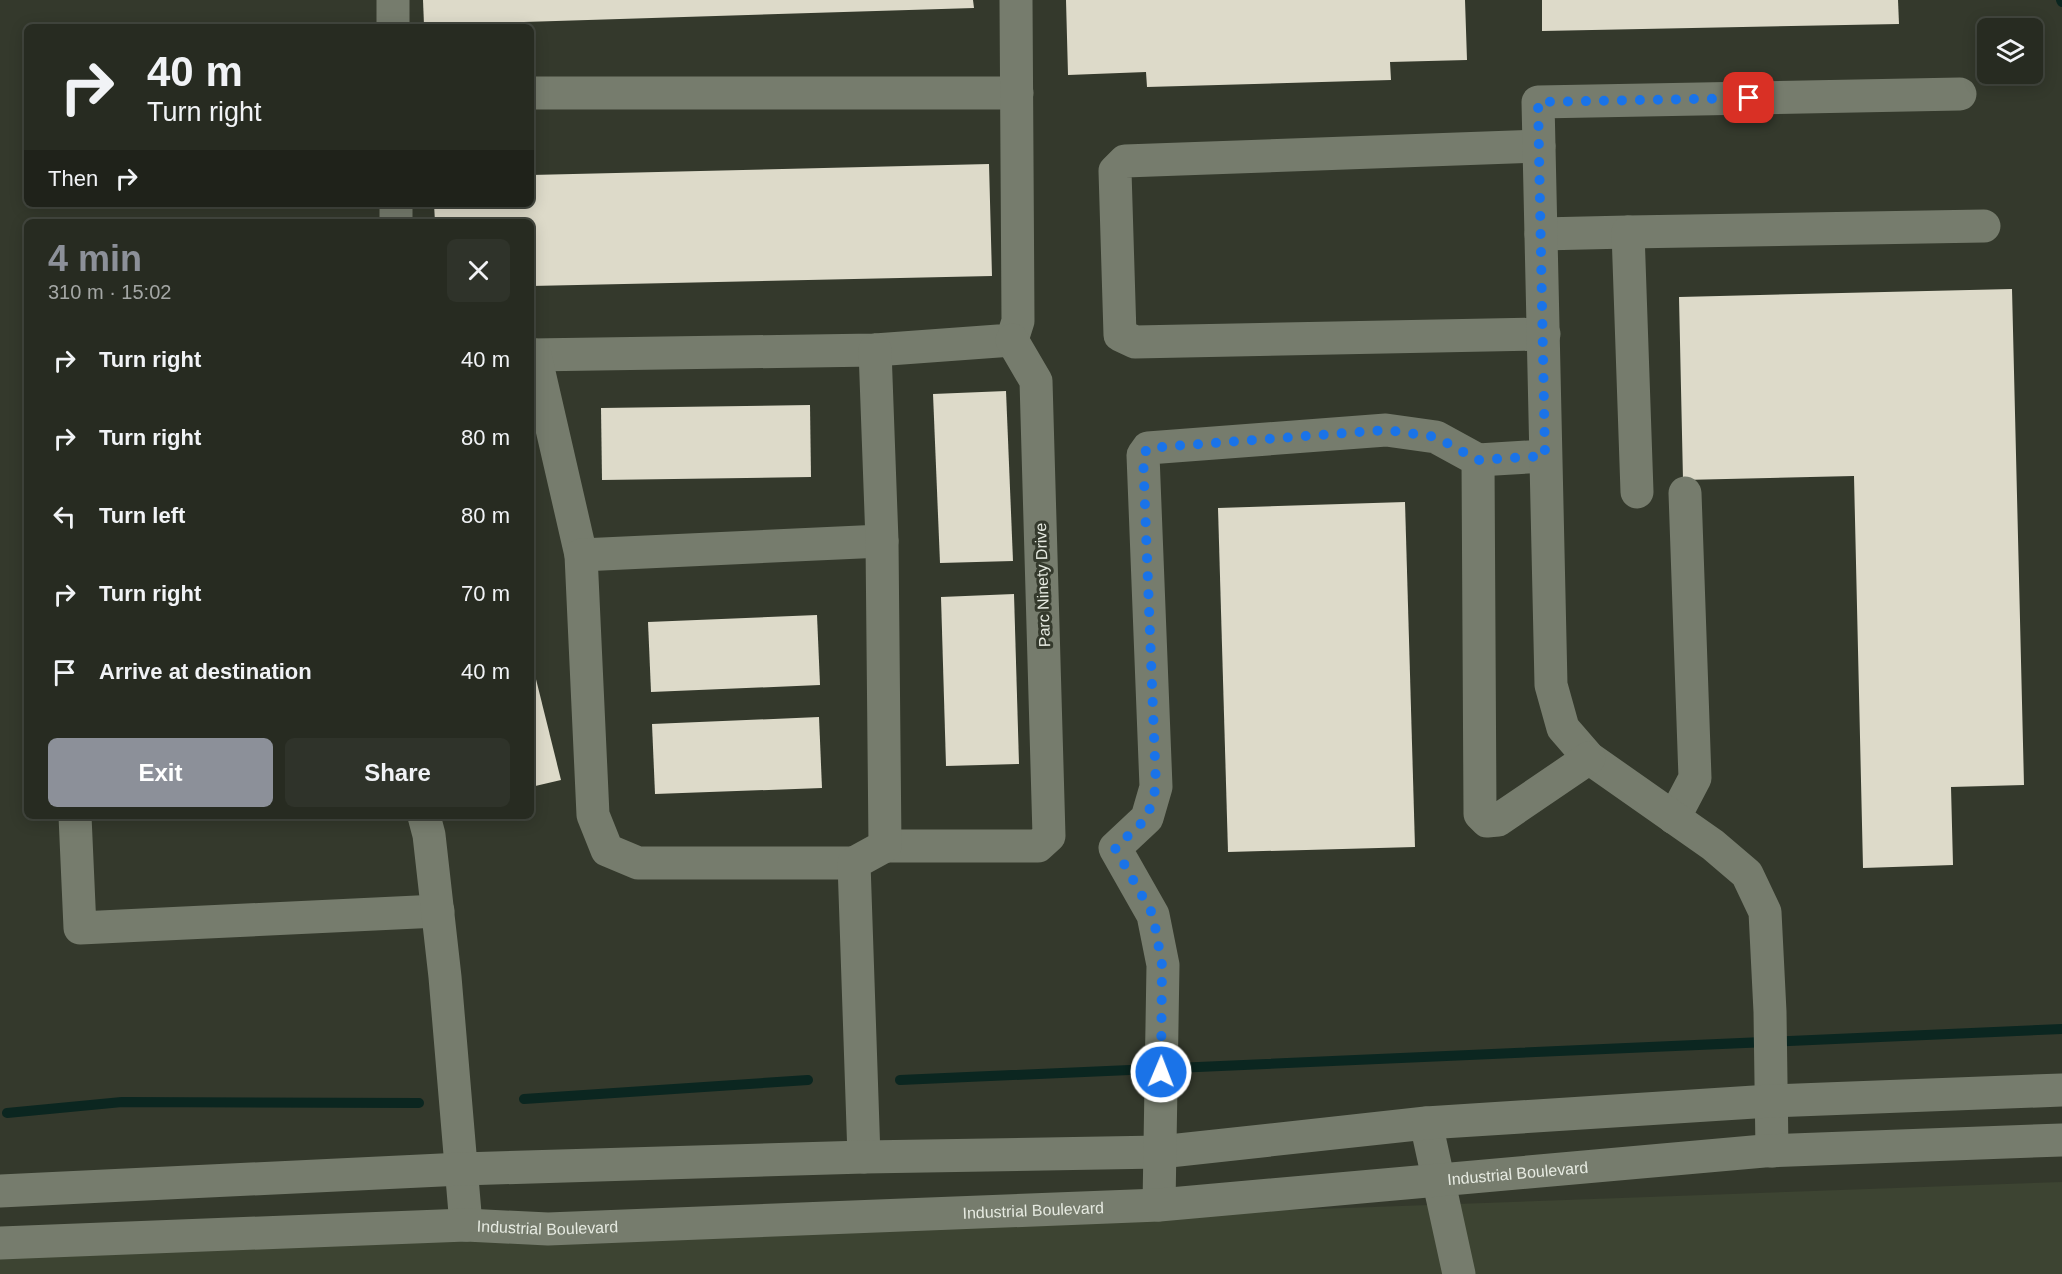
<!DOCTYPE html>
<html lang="en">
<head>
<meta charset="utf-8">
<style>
  body { margin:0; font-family:Arial,sans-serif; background:#2f332a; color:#f1f3f6; height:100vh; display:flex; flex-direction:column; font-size:22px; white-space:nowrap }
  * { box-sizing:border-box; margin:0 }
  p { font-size:20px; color:#a4a7a5 }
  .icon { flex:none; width:33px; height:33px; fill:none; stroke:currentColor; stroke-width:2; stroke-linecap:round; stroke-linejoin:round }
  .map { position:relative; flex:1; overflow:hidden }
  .details { position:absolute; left:24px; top:219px; width:510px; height:600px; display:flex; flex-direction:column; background:#272b21; border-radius:9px; box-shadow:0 3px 15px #0003,0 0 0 2px #43473f }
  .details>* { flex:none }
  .guide { position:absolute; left:24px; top:24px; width:510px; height:183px; border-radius:9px; box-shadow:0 3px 15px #0003,0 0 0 2px #43473f; background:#272b21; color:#f1f3f6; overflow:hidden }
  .tools { position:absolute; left:1977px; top:18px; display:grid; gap:12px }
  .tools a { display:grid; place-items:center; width:66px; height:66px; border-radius:9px; background:#272b21; box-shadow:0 3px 15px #0003,0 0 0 2px #43473f; font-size:30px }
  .pin { position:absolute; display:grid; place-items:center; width:51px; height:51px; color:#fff; margin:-26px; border-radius:12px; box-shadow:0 3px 9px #0006 }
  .me { position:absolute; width:66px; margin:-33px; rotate:1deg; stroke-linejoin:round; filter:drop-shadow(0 0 4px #0008) }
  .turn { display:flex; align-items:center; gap:21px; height:126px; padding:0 24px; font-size:27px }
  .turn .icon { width:78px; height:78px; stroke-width:2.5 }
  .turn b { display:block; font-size:42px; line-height:51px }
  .then { display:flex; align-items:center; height:57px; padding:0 24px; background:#0003; gap:12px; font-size:22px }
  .round { display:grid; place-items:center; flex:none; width:63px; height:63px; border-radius:9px; background:#2f332a }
  .headline { display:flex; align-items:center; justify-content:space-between; height:102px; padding:0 24px }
  h1 { font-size:36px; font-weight:600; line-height:45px; color:#8c9099 }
  .button { display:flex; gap:12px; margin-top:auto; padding:12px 24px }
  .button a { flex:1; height:69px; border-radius:9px; background:#8c9099; color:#fff; font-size:24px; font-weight:600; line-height:69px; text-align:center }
  .button a+a { background:#2f332a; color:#f1f3f6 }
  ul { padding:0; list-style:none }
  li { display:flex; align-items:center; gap:18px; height:78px; padding:0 24px }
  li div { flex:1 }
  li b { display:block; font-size:22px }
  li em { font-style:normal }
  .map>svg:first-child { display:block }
  .built { fill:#3d4432 }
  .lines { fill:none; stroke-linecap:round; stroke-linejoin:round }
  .stream { stroke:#0b2620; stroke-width:10 }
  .building { fill:#dddac9 }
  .minor { stroke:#767c6d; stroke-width:33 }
  .route { stroke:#1a73e8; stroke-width:10; stroke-dasharray:0 18 }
  .labels { text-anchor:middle; stroke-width:6; stroke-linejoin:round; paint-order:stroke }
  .street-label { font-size:16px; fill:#e6eae1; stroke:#34392c }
</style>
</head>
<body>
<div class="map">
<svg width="2062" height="1274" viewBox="0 0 2062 1274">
  <rect width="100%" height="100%" fill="#34392c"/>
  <polygon class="built" points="2062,1182 2062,1274 0,1274 0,1257"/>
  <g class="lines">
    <g class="stream">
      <polyline points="2061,0 2062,2"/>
      <polyline points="900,1080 2062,1029"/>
      <polyline points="524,1099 808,1080"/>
      <polyline points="7,1113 122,1102 419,1103"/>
    </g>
  </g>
  <g class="building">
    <polygon points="423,0 973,0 974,8 424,25"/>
    <polygon points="1066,0 1465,0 1467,60 1390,62 1391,80 1147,87 1146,72 1068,75"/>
    <polygon points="1542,0 1898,0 1899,24 1542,31"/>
    <polygon points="989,164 992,276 531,286 531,222 435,222 434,204 531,204 531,175"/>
    <polygon points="2012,289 2024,785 1951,787 1953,865 1863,868 1854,476 1683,480 1679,297"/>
    <polygon points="1006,391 1013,561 940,563 933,394"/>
    <polygon points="810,405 811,477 602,480 601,408"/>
    <polygon points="1405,502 1415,847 1228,852 1218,508"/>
    <polygon points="1014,594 1019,764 946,766 941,597"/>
    <polygon points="817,615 820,685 651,692 648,622"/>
    <polygon points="531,659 561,780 531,787"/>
    <polygon points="819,717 822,788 655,794 652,724"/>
  </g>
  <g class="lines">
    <g class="minor">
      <polyline points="393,0 393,27"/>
      <polyline points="531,93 1017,93"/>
      <polyline points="1539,146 1125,161 1115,171 1120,335 1135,342 1544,334"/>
      <polyline points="396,204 396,222"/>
      <polyline points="1541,234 1628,232"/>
      <polyline points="531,355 875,350 1012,340 1018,321 1016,0"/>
      <polyline points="535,355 581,555"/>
      <polyline points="1478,460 1545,456"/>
      <polyline points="1637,492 1628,232 1984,226"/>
      <polyline points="75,816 80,928 438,911"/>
      <polyline points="424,816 429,835 445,977 466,1225"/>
      <polyline points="1674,818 1695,778 1685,493"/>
      <polyline points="885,846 1038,846 1049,836 1036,381 1012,340"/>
      <polyline points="854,863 638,863 607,850 593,815 581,555 882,541"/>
      <polyline points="1426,1123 1459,1274"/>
      <polyline points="1772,1151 1770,1012 1765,912 1747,874 1713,845 1589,758 1563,728 1551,685 1538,102 1960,94"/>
      <polyline points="864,1157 854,863 885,846 882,541 875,350"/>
      <polyline points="0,1191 462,1169 864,1157 1160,1152 1426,1123 1770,1101 2062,1090"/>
      <polyline points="1159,1205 1163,965 1153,915 1115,848 1147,818 1156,787 1143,455 1148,448 1386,430 1436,437 1478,460 1480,814 1487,821 1498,820 1589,758"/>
      <path id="s1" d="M0,1243L466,1225L548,1229L1159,1205L1764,1151L2062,1140"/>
    </g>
  </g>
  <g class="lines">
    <polyline class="route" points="1161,1072 1162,965 1153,915 1115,848 1147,818 1156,787 1143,455 1148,448 1386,430 1436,437 1478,460 1545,456 1538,102 1749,98"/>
  </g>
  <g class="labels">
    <g class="street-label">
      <text transform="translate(1042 585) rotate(-92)" y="6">Parc Ninety Drive</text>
      <text dy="6" stroke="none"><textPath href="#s1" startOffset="1520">Industrial Boulevard</textPath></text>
      <text dy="6" stroke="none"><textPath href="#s1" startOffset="1034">Industrial Boulevard</textPath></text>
      <text dy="6" stroke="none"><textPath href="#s1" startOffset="548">Industrial Boulevard</textPath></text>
    </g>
  </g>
</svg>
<div class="tools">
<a><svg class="icon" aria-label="layers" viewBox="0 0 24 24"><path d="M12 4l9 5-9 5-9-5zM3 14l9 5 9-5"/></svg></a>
</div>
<div class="pin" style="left:1749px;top:98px;background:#d93025"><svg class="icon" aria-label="arrive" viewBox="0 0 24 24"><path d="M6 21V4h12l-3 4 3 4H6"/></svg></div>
<svg class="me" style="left:1161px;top:1072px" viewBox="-20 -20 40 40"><circle r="17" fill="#1a73e8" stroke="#fff" stroke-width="3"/><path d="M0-11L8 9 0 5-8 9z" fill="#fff"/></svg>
<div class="guide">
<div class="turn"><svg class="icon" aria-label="right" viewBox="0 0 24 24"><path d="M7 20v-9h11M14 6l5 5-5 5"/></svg><div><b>40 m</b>Turn right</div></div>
<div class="then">Then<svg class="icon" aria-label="right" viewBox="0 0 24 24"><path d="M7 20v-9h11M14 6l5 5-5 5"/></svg></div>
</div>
<section class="details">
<div class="headline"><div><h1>4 min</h1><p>310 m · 15:02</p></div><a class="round"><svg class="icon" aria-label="close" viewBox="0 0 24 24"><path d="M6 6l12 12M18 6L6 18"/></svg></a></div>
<ul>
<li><svg class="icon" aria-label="right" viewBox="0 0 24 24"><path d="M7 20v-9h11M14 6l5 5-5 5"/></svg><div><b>Turn right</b></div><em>40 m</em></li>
<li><svg class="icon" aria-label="right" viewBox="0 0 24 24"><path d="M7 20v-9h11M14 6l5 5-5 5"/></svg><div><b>Turn right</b></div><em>80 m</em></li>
<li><svg class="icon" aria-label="left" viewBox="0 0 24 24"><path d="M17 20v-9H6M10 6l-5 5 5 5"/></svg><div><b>Turn left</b></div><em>80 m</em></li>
<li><svg class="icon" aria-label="right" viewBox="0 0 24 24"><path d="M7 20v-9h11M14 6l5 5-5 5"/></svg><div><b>Turn right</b></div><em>70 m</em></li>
<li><svg class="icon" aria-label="arrive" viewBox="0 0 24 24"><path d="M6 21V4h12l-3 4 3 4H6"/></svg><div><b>Arrive at destination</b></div><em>40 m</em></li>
</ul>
<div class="button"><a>Exit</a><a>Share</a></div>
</section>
</div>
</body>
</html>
